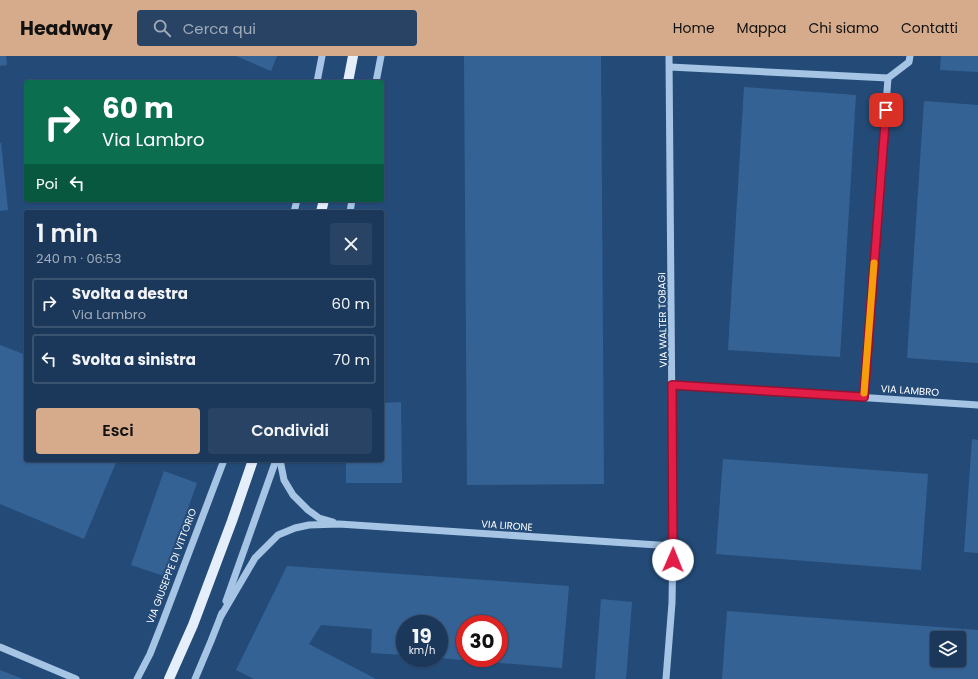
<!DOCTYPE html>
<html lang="it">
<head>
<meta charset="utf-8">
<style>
  body { margin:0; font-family:Poppins,sans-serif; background:#284363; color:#f1f3f6; height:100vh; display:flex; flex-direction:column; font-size:15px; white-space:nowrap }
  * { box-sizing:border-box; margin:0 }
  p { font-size:13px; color:#a0acbb }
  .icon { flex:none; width:22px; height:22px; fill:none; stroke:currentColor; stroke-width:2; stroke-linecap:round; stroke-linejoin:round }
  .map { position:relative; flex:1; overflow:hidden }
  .side { position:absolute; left:24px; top:154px; width:360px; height:252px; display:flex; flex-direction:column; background:#1b385a; border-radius:4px; box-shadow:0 1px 3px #0004,0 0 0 1px #395270 }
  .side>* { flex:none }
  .banner { position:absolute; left:24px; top:24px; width:360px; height:122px; border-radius:4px; box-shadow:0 1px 3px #0004,0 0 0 1px #395270; background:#0b6e4f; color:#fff; overflow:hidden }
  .fabs { position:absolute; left:930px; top:575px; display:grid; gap:8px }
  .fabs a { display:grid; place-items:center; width:36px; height:36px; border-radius:4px; background:#1b385a; box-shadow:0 1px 3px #0004,0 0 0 1px #395270; font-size:20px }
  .speed { position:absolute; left:396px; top:559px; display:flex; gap:8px; font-size:20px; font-weight:700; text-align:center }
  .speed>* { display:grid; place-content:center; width:52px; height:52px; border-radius:50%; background:#1b385a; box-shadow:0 1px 3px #0004,0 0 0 1px #395270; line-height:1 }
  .speed small { font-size:10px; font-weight:400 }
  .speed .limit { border:6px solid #d22; background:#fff; color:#111 }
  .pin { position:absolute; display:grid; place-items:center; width:34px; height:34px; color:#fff; margin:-17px; border-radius:8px; box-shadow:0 2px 6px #0006 }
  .me { position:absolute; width:44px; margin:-22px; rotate:1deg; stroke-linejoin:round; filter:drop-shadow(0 0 3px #0008) }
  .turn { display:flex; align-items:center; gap:14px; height:84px; padding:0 12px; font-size:18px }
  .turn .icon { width:52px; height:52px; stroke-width:2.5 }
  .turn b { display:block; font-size:28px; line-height:34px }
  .then { display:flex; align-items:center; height:38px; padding:0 12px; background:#0003; gap:8px; font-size:15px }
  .round { display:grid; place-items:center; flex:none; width:42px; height:42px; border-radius:4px; background:#284363 }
  .head { display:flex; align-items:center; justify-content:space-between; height:68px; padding:0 12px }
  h1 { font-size:24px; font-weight:600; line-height:30px }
  .button { display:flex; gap:8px; margin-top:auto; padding:8px 12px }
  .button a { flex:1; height:46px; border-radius:4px; background:#d6ab8b; color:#111; font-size:16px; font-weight:600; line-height:46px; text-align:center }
  .button a+a { background:#284363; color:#f1f3f6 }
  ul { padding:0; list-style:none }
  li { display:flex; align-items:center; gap:12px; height:50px; margin:0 8px 6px; padding:0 4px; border:2px solid #395270; border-radius:4px }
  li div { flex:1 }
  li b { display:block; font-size:15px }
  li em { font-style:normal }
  header { display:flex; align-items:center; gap:24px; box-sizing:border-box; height:56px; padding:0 20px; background:#d6ab8b; color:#111 }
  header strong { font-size:19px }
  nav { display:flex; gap:22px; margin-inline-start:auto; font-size:14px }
  .search { width:280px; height:36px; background:#284363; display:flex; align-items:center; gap:10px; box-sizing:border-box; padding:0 14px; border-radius:4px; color:#a0acbb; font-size:15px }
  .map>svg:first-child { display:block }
  .building { fill:#356294; fill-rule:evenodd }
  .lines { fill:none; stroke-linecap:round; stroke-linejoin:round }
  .minor { stroke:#a6c4e3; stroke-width:7 }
  .major { stroke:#e5effc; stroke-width:10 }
  .route-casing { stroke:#92132f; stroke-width:10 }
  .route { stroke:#e11d48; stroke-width:7 }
  .slow { stroke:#f59e0b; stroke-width:7 }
  .labels { text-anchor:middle; stroke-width:4; stroke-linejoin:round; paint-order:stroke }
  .street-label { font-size:10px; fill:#fff; stroke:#244b78 }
</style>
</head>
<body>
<header>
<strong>Headway</strong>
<div class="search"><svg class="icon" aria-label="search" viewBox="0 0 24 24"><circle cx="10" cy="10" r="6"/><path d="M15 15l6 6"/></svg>Cerca qui</div>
<nav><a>Home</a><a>Mappa</a><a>Chi siamo</a><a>Contatti</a></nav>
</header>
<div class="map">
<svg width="978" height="623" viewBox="0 0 978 623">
  <rect width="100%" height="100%" fill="#244b78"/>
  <g class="building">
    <polygon points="0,0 6,0 7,9 0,10"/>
    <polygon points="236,0 277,0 271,15"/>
    <polygon points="464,0 601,0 604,428 467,429"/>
    <polygon points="941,0 978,0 978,16 940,14"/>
    <polygon points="744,31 856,39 840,301 728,294"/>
    <polygon points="924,45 978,49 978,307 907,302"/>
    <polygon points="0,87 1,87 8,154 0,155"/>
    <polygon points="0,289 26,299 26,404 117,404 84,483 0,448"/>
    <polygon points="401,346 402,427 346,427 346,404 382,404 382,347"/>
    <polygon points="972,383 978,384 978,497 964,496"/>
    <polygon points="723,403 928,418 921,514 716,498"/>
    <polygon points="164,415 197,427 164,520 131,509"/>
    <path d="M287,510L569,530L562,612L439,602V568H405V599L371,597L372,573L321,569L309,588L376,623H254L236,614ZM465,568H499V602H465Z"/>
    <polygon points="601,543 632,546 626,623 595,623"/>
    <path d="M727,555L978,574V623H722ZM937,582H959V604H937Z"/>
    <polygon points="0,614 23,623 0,623"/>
  </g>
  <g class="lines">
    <g class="minor">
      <polyline points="670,11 888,22"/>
      <polyline points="317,26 322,0"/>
      <polyline points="376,26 381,0"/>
      <polyline points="294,156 297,144"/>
      <polyline points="350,156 352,144"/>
      <polyline points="672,329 978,349"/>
      <polyline points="864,341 888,22 909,6 910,0"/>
      <polyline points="280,404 284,424 293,439 308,454 319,462 333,466"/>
      <polyline points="226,545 276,404"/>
      <polyline points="221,560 255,502 278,479 295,472 309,469 339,468 673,490"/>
      <polyline points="0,591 76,623"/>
      <polyline points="137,623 150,598 163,565 224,404"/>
      <polyline points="195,623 211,585 222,557"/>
      <polyline points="666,623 672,547 673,490 669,0"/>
    </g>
    <g class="major">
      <polyline points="348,26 353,0"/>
      <polyline points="321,156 324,144"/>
      <polyline points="169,623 193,569 232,465 253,404"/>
    </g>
  </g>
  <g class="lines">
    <defs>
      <polyline id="route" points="673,504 672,329 864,341 886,54"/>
    </defs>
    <use href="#route" class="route-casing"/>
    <use href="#route" class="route"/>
    <polyline class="slow" points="864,337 874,207"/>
  </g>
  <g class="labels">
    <g class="street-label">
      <text transform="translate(662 264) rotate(-91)" y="4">VIA WALTER TOBAGI</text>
      <text transform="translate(910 334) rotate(4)" y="4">VIA LAMBRO</text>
      <text transform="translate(507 469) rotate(4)" y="4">VIA LIRONE</text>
      <text transform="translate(171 510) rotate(-69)" y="4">VIA GIUSEPPE DI VITTORIO</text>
    </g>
  </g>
</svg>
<div class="fabs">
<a><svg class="icon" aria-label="layers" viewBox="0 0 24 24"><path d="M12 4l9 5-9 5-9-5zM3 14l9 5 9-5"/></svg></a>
</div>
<div class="speed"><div>19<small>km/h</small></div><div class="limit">30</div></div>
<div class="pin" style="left:886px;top:54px;background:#d93025"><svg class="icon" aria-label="arrive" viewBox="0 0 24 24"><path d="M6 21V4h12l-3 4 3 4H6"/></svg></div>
<svg class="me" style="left:673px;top:504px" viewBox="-20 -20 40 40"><circle r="19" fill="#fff"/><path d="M0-13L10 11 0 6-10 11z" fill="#e11d48"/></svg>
<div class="banner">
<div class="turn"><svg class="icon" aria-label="right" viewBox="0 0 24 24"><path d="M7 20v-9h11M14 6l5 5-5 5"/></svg><div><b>60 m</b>Via Lambro</div></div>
<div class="then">Poi<svg class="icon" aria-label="left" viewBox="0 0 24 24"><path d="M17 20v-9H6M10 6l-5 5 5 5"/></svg></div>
</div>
<section class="side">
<div class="head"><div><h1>1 min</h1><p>240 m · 06:53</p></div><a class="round"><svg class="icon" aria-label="close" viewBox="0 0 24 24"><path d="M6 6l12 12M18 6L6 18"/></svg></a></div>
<ul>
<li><svg class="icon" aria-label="right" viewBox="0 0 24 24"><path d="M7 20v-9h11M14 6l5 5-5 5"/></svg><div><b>Svolta a destra</b><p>Via Lambro</p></div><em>60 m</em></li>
<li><svg class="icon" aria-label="left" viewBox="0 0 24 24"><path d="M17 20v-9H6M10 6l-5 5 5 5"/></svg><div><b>Svolta a sinistra</b></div><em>70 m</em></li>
</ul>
<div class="button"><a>Esci</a><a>Condividi</a></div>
</section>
</div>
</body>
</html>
